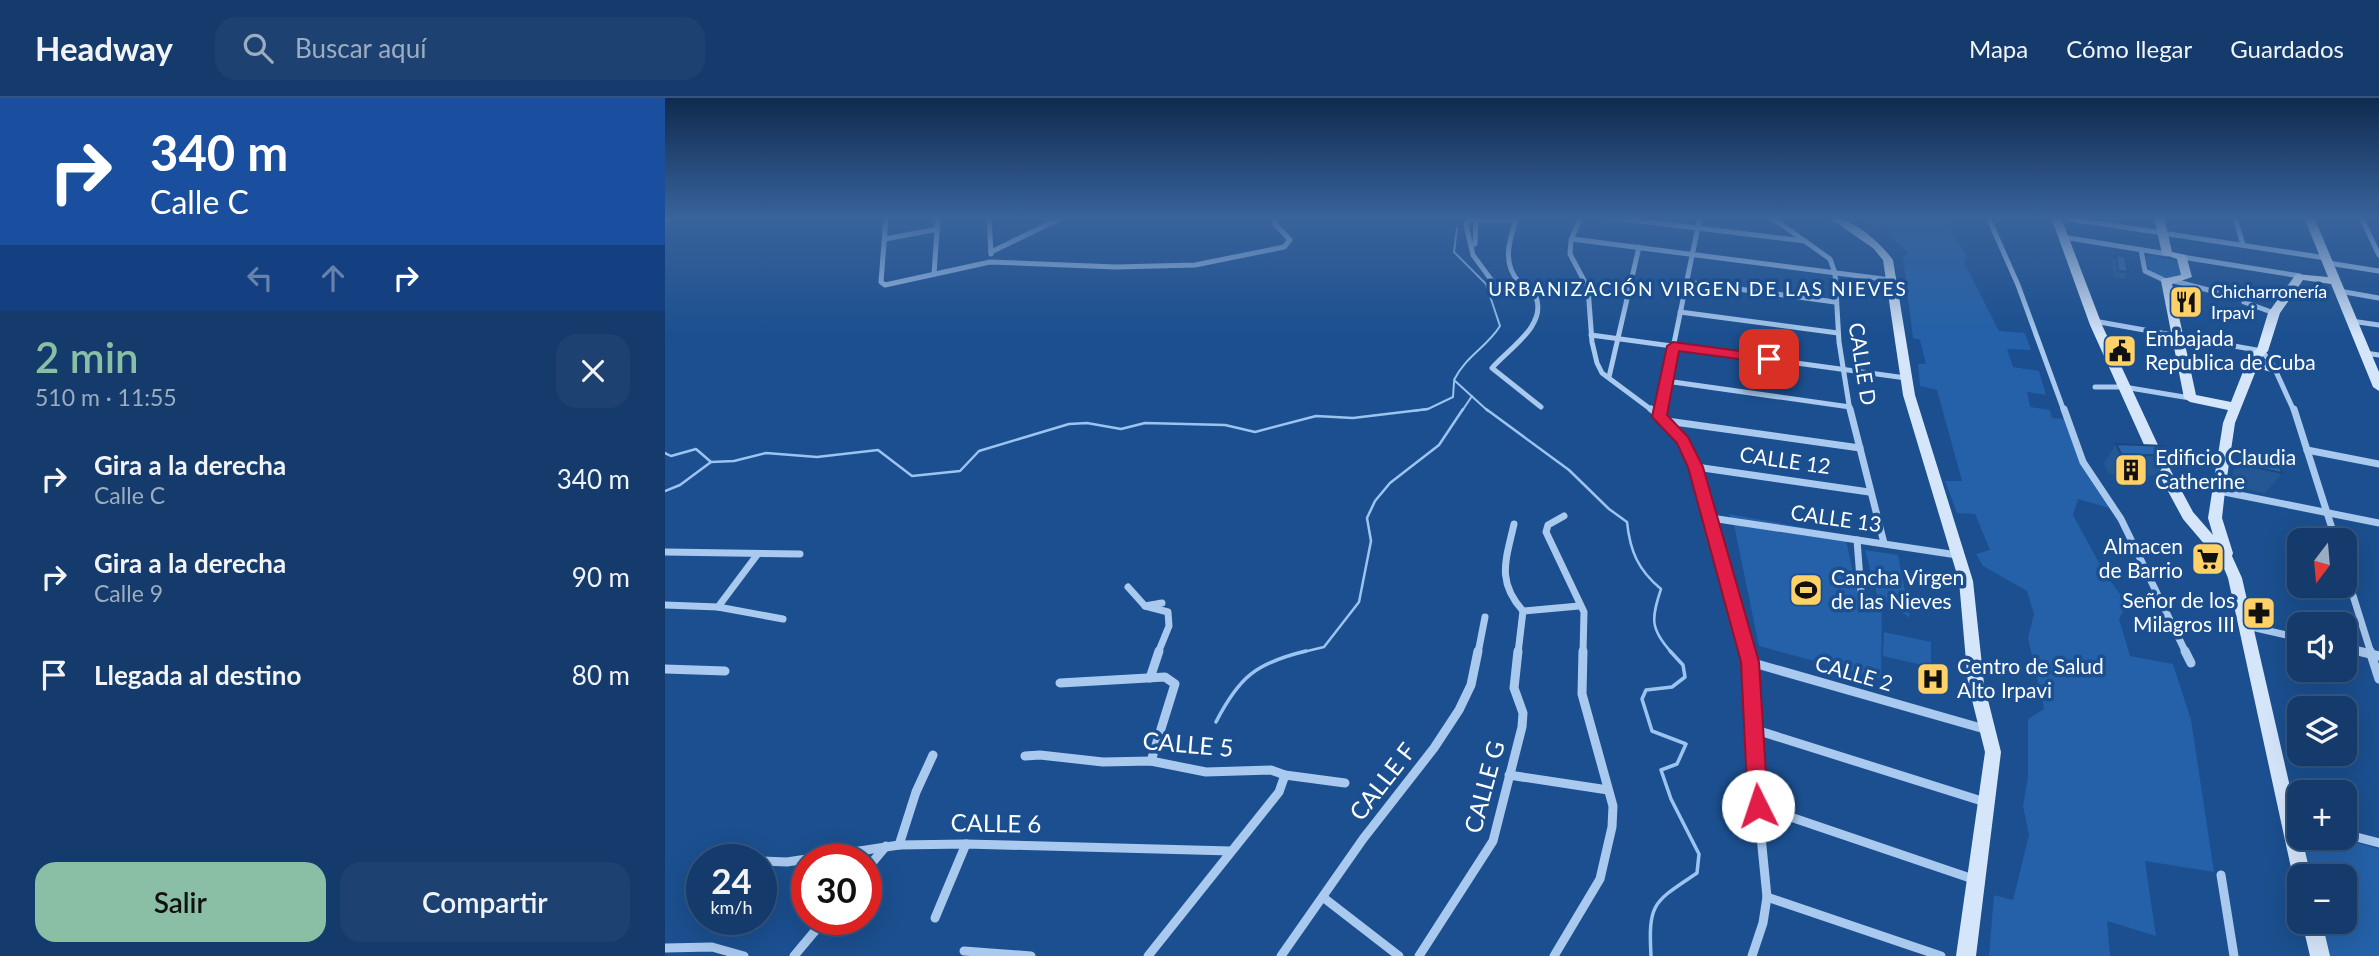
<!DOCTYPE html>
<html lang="es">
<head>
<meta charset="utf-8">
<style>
  body { margin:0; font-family:Lato,sans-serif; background:#1d4271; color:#f1f3f6; height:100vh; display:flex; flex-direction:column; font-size:26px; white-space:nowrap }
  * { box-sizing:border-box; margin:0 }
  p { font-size:23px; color:#9dadc1 }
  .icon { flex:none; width:38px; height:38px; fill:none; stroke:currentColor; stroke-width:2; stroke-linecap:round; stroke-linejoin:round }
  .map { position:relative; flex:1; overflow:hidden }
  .details { display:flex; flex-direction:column; background:#143b6b; width:665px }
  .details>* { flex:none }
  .guide { background:#1a4fa0; color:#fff; overflow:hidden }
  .needle { width:46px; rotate:196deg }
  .tools { position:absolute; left:1622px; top:430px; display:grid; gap:14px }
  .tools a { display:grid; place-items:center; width:70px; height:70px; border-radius:14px; background:#143b6b; box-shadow:0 7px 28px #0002,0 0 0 2px #33557e; font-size:35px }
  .speed { position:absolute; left:21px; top:746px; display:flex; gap:14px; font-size:35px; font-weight:700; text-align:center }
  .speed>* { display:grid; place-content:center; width:91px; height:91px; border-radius:50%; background:#143b6b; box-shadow:0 7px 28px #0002,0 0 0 2px #33557e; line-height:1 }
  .speed small { font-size:18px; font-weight:400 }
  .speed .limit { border:10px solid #d22; background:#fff; color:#111 }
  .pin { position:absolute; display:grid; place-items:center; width:60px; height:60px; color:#fff; margin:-30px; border-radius:14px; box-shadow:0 4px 10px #0006 }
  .me { position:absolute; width:77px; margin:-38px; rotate:356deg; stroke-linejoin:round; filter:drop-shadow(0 0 5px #0008) }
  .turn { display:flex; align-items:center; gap:24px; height:147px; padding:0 35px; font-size:32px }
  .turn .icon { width:91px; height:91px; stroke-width:2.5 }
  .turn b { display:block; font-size:49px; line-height:60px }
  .lanes { display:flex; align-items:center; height:66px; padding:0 35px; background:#0003; justify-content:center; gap:35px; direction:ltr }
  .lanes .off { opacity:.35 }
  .round { display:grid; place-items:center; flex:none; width:74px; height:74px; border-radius:21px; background:#1d4271 }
  .head { display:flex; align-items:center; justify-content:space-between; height:119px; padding:0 35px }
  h1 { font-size:42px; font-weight:600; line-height:52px; color:#8abfa5 }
  .cta { display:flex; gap:14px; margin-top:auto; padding:14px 35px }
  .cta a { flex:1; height:80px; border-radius:21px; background:#8abfa5; color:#111; font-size:28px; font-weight:600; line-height:80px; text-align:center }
  .cta a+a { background:#1d4271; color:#f1f3f6 }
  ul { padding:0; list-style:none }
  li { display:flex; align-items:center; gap:21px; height:98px; padding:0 35px }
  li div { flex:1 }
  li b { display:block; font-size:26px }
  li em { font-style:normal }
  header { display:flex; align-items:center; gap:42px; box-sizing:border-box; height:98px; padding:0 35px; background:#143b6b; border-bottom:2px solid #33557e }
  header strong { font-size:33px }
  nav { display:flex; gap:38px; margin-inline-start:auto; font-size:24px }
  .search { width:490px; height:63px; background:#1d4271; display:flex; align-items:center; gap:18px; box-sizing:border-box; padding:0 24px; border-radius:21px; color:#9dadc1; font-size:26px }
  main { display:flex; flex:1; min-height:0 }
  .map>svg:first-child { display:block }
  .green { fill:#2461a8 }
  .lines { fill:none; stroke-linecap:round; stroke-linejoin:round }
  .stream-far2 { stroke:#9cc4f0; stroke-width:2 }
  .stream-far1 { stroke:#9cc4f0; stroke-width:2.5 }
  .stream { stroke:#9cc4f0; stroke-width:3.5 }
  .street-far2 { stroke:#a9c9ee; stroke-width:5 }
  .street-far1 { stroke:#a9c9ee; stroke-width:7 }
  .street { stroke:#a9c9ee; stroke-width:9 }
  .secondary { fill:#d6e6fa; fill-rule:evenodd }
  .wall { fill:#245895 }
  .building { fill:#2a66ad; stroke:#1d4779; stroke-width:2 }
  .route { fill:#e11d48; stroke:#92132f; stroke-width:2 }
  .labels { text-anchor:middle; stroke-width:7; stroke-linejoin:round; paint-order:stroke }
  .far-poi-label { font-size:18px; fill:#fff; stroke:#1b4f8f; text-anchor:start }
  .far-neighbourhood-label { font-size:19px; letter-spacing:2px; fill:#fff; stroke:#1b4f8f }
  .poi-label { font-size:21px; fill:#fff; stroke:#1b4f8f; text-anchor:start }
  .street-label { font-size:21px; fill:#fff; stroke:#1b4f8f }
  .near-street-label { font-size:24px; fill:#fff; stroke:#1b4f8f }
</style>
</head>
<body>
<header>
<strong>Headway</strong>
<div class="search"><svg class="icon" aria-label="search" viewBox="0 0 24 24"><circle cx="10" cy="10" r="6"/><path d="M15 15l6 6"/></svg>Buscar aquí</div>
<nav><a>Mapa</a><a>Cómo llegar</a><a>Guardados</a></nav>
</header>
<main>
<section class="details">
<div class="guide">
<div class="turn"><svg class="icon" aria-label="right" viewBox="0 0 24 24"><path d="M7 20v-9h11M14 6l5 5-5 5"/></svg><div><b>340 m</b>Calle C</div></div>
<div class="lanes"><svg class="icon off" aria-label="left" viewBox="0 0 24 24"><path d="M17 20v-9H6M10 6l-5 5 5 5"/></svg><svg class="icon off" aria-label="ahead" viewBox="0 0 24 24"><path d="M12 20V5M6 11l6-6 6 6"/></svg><svg class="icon" aria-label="right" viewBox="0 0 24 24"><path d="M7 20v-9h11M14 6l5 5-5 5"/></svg></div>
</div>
<div class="head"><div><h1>2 min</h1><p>510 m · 11:55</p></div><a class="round"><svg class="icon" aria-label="close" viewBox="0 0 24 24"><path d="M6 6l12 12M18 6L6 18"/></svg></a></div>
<ul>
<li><svg class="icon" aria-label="right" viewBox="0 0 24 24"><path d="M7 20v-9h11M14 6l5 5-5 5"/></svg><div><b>Gira a la derecha</b><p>Calle C</p></div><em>340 m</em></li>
<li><svg class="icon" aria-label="right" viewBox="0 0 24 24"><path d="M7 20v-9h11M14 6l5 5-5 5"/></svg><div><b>Gira a la derecha</b><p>Calle 9</p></div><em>90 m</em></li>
<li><svg class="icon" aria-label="arrive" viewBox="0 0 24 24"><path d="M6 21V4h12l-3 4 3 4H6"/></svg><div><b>Llegada al destino</b></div><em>80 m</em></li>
</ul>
<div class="cta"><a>Salir</a><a>Compartir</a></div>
</section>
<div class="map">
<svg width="1714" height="858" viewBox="0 0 1714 858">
  <rect width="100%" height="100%" fill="#1b4f8f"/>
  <g class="green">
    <polygon points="1195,119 1278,119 1302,159 1299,164 1334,233 1360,235 1366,252 1342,251 1348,269 1374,273 1381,297 1362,294 1365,309 1385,312 1387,320 1400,321 1416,367 1451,412 1413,401 1408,417 1439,474 1462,506 1454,521 1465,558 1508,566 1526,622 1549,774 1480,763 1491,838 1442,823 1445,858 1324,858 1329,797 1348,802 1364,737 1358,708 1363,679 1363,621 1379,611 1363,540 1369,516 1362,493 1318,468 1311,456 1325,452 1310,416 1292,415 1280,383 1297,383 1272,292 1255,288 1253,266 1261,266 1255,242 1248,240 1238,159 1243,155 1224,136 1233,133 1225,129 1211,130"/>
    <path d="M1484,157L1512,163L1518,177C1497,182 1485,182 1480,159Z"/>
    <polygon points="1063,416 1180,437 1193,498 1213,501 1200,452 1233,457 1245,520 1217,500 1216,581 1094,548 1068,422"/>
    <polygon points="1219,534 1266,544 1266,569 1218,558"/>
    <polygon points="1636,740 1675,740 1714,751 1714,858 1664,858 1656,824 1680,824 1680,779 1645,779"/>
  </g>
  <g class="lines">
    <g class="stream-far2">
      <path d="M792,130L789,154L821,186L835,228C822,249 800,259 789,282L823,313"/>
      <polyline points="748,313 763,311 788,299 789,284"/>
      <polyline points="797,313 807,298"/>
    </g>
    <g class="stream-far1">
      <path d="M821,311L904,372L944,411L962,424C965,453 973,472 996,491C986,521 985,531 1007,555"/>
      <polyline points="0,355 6,358 31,351 46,364 69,363 101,355 152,359 213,352 247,378 295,373 314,353 404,326 422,325 456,331 480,325 560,327 590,334 651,318 688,320 763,311"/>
      <polyline points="0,393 15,387 46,364"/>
      <polyline points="634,555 659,549 694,504 706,443 702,420 710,403 725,385 774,347 798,311"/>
    </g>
    <g class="stream">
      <path d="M551,624C574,579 591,565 641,553"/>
      <path d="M986,858C983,804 989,804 1032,775L1034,756L1006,701L996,672L1012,666L1021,646L987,633L977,601L981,592L1007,589L1020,579L1018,567L1005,553"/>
    </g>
    <g class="street-far2">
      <polyline points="221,119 216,184 220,187 325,164 451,169 530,167 619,149 625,142 610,126 610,119"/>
      <polyline points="324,119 326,156"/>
      <path d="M852,119C845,140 836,165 854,184C860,189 866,193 871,199C882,228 843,251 827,270L876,309"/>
      <polyline points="916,119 906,142 905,156 923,190 927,244 932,265 937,275 988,313"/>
      <polyline points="940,119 1140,143"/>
      <polyline points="1106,119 1165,161 1170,175 1174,244 1185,313"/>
      <polyline points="1323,119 1353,187 1399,313"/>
      <polyline points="1570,119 1578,147"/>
      <polyline points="1696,119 1714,157"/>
      <polyline points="0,122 4,119"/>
      <polyline points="1419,123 1661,160"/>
      <polyline points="1398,139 1502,156"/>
      <polyline points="220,141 273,131"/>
      <polyline points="907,141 1226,182"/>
      <polyline points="810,146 811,119"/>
      <polyline points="1476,152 1480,173 1501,183"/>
      <polyline points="326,154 398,119"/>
      <polyline points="1517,159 1635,178"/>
      <polyline points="1663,165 1714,173"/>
      <polyline points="269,176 273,119"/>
      <polyline points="1509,183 1551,194"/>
      <polyline points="1021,184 1170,204"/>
      <polyline points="830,187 808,157 801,127 804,122 851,122"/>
      <polyline points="1674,193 1714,200"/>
      <polyline points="1579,204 1609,215"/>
      <polyline points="1015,214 1173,235"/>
      <polyline points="1429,223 1597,253 1608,267 1629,313"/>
      <polyline points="1686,223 1714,227"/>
      <polyline points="926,237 1241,280"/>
      <polyline points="1700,255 1714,257"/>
      <polyline points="944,279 974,149"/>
      <polyline points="1001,283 1185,309"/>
      <polyline points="1430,289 1453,289"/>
      <polyline points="1459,289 1525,300"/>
      <polyline points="995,313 1035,119"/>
    </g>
    <g class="street-far1">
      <path d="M986,311C1008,327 1019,345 1031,369L1082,555"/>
      <polyline points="1185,311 1219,445"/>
      <polyline points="1399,311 1418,364 1456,421 1521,555"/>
      <polyline points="1629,311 1671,443"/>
      <polyline points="994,319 996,311"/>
      <polyline points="1002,323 1195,350"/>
      <polyline points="1642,352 1714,366"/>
      <polyline points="1031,369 1204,394"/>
      <polyline points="1554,393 1714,425"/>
      <polyline points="899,418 883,427 881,434 919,514 918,555"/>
      <polyline points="1046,420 1292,457"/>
      <path d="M849,426C841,462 831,483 858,513L914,508"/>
      <polyline points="1192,442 1196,494"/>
      <polyline points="0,454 135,456"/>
      <polyline points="1680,472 1706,555"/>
      <polyline points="463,489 480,508 497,505"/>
      <polyline points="0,507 53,509 118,521"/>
      <polyline points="480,508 503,514 504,528 493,555"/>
      <polyline points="53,509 92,457"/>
      <polyline points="1582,528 1634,540"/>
      <polyline points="1680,550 1700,555"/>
      <polyline points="813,555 820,519"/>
      <polyline points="853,555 858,513"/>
    </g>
    <g class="street">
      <polyline points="1082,553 1085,564 1093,708 1102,799 1098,825 1087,858"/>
      <polyline points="1520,553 1526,565"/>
      <polyline points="1693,553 1714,558"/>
      <polyline points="1705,553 1714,581"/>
      <polyline points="1085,564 1323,632"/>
      <polyline points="0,571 60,573"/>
      <polyline points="485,580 494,553"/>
      <polyline points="395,585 500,579 510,586 486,663"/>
      <polyline points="1088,631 1320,704"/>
      <polyline points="360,658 375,657 438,664 486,663 541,674 606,672 620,677 680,685"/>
      <polyline points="844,677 943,692"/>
      <polyline points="1093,708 1311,782"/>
      <polyline points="1680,736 1714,745"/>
      <polyline points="234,747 251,694 268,657"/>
      <polyline points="96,763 122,764 234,747 301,746 566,753"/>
      <polyline points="201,772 221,748"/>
      <polyline points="1556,777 1569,858"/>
      <polyline points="1102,799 1276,858"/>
      <polyline points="659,800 734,858"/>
      <polyline points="270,820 301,746"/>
      <polyline points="0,850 47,849 79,858"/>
      <polyline points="299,853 366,858"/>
      <polyline points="129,858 160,821"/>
      <polyline points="483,858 614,694 620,677"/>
      <polyline points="616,858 698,741 769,650 794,612 806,587 813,553"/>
      <polyline points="754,858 828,743 857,629 858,615 849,590 853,553"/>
      <polyline points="889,858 935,781 947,729 948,708 917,596 918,553"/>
    </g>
    <g class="secondary">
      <path d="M1163,119C1187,119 1214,143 1228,162L1250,297L1308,483L1319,586L1336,654L1311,858H1291L1320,654L1303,586L1294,483L1238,297L1218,162L1208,150Z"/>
      <polygon points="1386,119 1424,119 1423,125 1419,126 1397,122 1437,227 1499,360 1528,414 1548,437 1543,420 1558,325 1563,312 1525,304 1519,300 1496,183 1497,181 1516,177 1512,161 1497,156 1489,119 1499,119 1507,154 1521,157 1527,179 1507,186 1531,297 1566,304 1585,256 1592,251 1603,215 1631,176 1663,179 1639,119 1649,119 1714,274 1714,293 1708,289 1666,186 1638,182 1615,215 1603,253 1594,262 1602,263 1616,271 1610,275 1592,270 1570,325 1560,393 1557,420 1568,455 1567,458 1577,480 1634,728 1634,740 1637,740 1646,779 1634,779 1634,787 1630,786 1628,779 1563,480 1558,468 1518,421 1485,360 1425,227"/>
      <polygon points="1637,824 1657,824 1665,858 1645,858"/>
    </g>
  </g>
  <g class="wall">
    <polygon points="1451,157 1463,174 1459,181 1449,179 1447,164"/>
    <polygon points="1451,346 1505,358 1492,378 1444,376 1439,366"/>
    <polygon points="1584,354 1617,375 1600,395 1568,388 1568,373"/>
  </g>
  <g class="building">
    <polygon points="1451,157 1460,159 1463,174 1453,173"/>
    <polygon points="1451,346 1500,348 1505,358 1456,356"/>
    <polygon points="1584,354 1611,358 1617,375 1584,368"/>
  </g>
  <linearGradient id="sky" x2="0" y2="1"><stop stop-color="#0f2b4f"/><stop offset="0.5" stop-color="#39639b"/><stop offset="1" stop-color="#39639b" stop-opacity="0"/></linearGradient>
  <rect width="1714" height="239" fill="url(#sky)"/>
  <polygon class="route" points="1008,244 1104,257 1111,261 1104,265 1014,253 1002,317 1023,339 1038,369 1094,564 1103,708 1100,715 1093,718 1086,715 1083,708 1076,564 1023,369 1012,345 987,319 1002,248"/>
  <defs>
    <symbol id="restaurant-square" viewBox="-11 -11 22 22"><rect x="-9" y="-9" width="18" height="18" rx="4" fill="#ffd166" stroke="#1b4f8f"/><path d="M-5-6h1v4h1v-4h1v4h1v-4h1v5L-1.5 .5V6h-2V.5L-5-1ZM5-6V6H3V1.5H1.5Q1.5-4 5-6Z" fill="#111"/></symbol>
    <symbol id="civic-square" viewBox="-11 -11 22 22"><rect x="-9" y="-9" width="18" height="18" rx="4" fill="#ffd166" stroke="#1b4f8f"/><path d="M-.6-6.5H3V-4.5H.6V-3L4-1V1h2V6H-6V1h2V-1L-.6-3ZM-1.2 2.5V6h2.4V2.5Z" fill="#111"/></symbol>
    <symbol id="building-square" viewBox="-11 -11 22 22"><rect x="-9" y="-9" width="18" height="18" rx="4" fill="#ffd166" stroke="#1b4f8f"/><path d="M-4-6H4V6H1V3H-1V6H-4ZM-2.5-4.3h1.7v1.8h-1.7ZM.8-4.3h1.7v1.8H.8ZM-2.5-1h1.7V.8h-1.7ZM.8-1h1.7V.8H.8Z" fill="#111"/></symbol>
    <symbol id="supermarket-square" viewBox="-11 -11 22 22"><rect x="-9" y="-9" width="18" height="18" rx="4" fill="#ffd166" stroke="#1b4f8f"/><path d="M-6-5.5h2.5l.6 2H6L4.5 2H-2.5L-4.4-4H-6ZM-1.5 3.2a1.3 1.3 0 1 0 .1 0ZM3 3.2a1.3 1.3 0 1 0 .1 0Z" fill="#111"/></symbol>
    <symbol id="stadium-square" viewBox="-11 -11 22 22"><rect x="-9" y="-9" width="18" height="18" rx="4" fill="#ffd166" stroke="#1b4f8f"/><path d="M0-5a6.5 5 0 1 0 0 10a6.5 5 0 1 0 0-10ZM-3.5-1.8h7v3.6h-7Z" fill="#111"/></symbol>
    <symbol id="pharmacy-square" viewBox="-11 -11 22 22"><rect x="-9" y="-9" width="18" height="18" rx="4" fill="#ffd166" stroke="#1b4f8f"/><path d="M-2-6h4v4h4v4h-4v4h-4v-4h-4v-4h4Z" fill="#111"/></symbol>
    <symbol id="hospital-square" viewBox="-11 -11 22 22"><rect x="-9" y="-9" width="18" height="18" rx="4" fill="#ffd166" stroke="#1b4f8f"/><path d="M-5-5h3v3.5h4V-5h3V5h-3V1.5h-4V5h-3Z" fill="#111"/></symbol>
  </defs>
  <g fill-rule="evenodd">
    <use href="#restaurant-square" x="1502" y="185" width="38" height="38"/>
    <use href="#civic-square" x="1436" y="234" width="38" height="38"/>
    <use href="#building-square" x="1447" y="353" width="38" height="38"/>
    <use href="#supermarket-square" x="1524" y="442" width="38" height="38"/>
    <use href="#stadium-square" x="1122" y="473" width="38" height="38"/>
    <use href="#pharmacy-square" x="1575" y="496" width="38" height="38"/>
    <use href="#hospital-square" x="1249" y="562" width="38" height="38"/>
  </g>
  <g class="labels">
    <g class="far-poi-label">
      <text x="1546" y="200">Chicharronería<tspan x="1546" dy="21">Irpavi</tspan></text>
    </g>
    <g class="far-neighbourhood-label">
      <text x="1033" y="198">URBANIZACIÓN VIRGEN DE LAS NIEVES</text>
    </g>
    <g class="poi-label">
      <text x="1480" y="248">Embajada<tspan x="1480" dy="24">Republica de Cuba</tspan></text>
      <text x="1490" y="367">Edificio Claudia<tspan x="1490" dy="24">Catherine</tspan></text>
      <text x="1518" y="456" text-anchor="end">Almacen<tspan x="1518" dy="24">de Barrio</tspan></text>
      <text x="1166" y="487">Cancha Virgen<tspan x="1166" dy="24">de las Nieves</tspan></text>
      <text x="1570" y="510" text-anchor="end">Señor de los<tspan x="1570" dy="24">Milagros III</tspan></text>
      <text x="1292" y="576">Centro de Salud<tspan x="1292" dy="24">Alto Irpavi</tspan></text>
    </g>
    <g class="street-label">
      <text transform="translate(1197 266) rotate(81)" y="7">CALLE D</text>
      <text transform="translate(1120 363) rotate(8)" y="7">CALLE 12</text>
      <text transform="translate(1171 421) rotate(8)" y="7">CALLE 13</text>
      <text transform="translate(1189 576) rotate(16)" y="7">CALLE 2</text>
    </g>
    <g class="near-street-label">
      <text transform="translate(523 647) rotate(5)" y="8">CALLE 5</text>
      <text transform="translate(718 684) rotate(-52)" y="8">CALLE F</text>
      <text transform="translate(820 689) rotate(-75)" y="8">CALLE G</text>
      <text transform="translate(331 726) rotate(1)" y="8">CALLE 6</text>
    </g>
  </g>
</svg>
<div class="tools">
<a><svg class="needle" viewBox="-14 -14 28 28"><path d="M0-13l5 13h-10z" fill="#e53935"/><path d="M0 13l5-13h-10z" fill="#9dadc1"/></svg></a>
<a><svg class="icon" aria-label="sound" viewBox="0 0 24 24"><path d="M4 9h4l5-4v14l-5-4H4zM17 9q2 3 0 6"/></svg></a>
<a><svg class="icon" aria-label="layers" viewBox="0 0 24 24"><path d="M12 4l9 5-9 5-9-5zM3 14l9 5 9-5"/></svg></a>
<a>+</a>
<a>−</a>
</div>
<div class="speed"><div>24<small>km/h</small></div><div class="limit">30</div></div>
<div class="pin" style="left:1104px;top:261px;background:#d93025"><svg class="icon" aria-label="arrive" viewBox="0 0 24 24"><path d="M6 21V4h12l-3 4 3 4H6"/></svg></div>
<svg class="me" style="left:1093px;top:708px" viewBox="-20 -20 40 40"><circle r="19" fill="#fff"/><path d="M0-13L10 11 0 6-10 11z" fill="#e11d48"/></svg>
</div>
</main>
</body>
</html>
